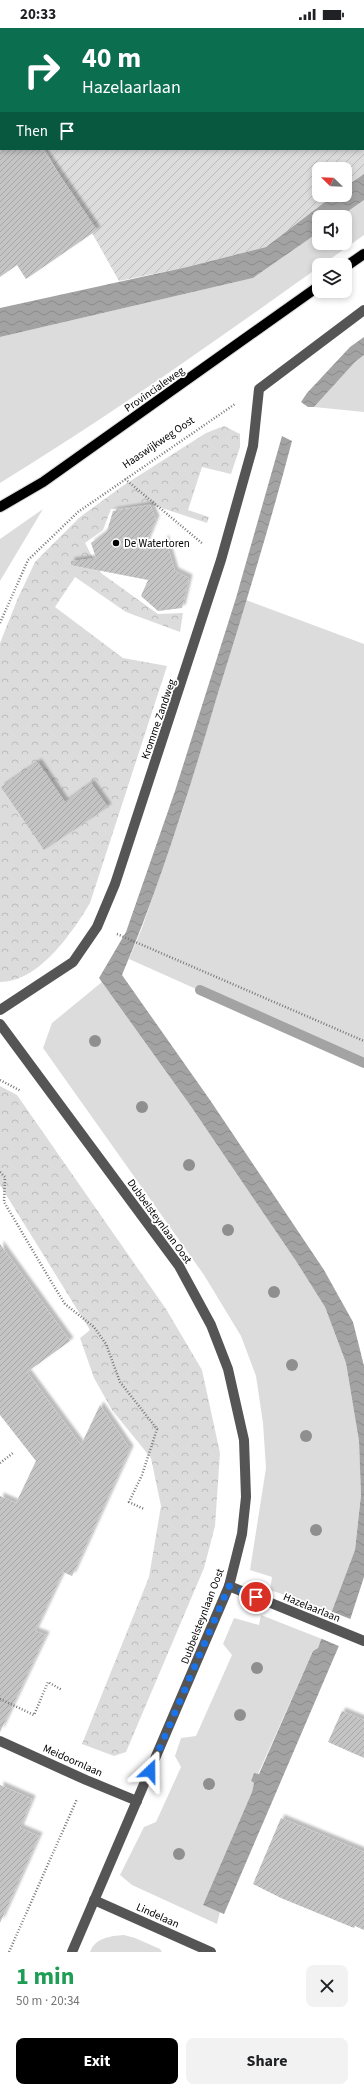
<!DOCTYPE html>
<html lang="en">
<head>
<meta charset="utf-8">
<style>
  body { margin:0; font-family:"Source Sans 3",sans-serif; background:#f2f2f2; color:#202124; height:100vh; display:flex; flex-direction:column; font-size:15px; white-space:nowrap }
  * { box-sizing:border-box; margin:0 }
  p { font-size:13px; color:#757577 }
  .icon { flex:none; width:22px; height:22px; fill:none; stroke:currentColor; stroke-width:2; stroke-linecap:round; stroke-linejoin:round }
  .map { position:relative; height:1924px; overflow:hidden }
  .panel { display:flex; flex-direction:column; background:#fff; flex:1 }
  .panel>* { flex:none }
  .hud { position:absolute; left:0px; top:0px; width:364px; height:122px; box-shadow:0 2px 6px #0003; background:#0b6e4f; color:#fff; overflow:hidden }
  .needle { width:26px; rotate:293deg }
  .fabs { position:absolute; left:312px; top:134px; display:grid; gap:8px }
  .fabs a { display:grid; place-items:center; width:40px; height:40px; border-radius:8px; background:#fff; box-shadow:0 2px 6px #0003; font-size:20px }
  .pin { position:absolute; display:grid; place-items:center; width:34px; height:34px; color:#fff; margin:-17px; border:2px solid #fff; border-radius:50%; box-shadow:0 1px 4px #0007 }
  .me { position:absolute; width:44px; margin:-22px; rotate:23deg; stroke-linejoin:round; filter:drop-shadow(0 0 3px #0008) }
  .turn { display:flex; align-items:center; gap:14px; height:84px; padding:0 16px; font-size:18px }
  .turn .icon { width:52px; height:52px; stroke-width:2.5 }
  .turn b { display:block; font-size:28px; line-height:34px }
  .then { display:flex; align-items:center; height:38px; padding:0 16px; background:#0003; gap:8px; font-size:15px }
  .round { display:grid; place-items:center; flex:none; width:42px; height:42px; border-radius:8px; background:#f2f2f2 }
  .summary { display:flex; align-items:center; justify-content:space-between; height:68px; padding:0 16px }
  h1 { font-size:24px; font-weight:700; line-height:30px; color:#1e9e55 }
  .button { display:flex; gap:8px; margin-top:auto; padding:8px 16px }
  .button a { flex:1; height:46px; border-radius:8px; background:#000; color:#fff; font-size:16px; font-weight:700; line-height:46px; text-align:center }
  .button a+a { background:#f2f2f2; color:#202124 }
  .status { display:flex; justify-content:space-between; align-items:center; height:28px; padding:0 20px; background:#fff; direction:ltr }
  .status svg { height:11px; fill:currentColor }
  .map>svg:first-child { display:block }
  .grass { fill:#dcdcdc }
  .forest { fill:url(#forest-crowns) }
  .garden { fill:url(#garden-furrows) }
  .water { fill:url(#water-waves) }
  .pier { fill:#fff }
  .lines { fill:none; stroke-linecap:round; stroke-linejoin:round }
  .stream { stroke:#a3a3a3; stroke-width:10 }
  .building { fill:url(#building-hatch); filter:url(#shadow) }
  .major-casing { stroke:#dbdbdb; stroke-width:12 }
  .path { stroke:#777; stroke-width:2.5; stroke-dasharray:1 2; stroke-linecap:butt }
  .minor { stroke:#555; stroke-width:10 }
  .major { stroke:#000; stroke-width:10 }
  .tree { fill:#8f8f8f }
  .route { stroke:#1a73e8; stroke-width:7; stroke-dasharray:0 12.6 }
  .poi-dot { fill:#000; stroke:#fff; stroke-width:1.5 }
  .labels { text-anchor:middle; stroke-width:3.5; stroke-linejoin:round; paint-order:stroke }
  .street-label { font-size:11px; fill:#000; stroke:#fff }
  .poi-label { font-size:11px; fill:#000; stroke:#fff; text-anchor:start }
</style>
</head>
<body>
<div class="status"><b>20:33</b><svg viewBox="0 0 49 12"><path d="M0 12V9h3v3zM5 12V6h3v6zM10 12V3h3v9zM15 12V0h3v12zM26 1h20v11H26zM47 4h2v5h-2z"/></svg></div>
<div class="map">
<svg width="364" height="1924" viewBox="0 0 364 1924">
  <defs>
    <pattern id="forest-crowns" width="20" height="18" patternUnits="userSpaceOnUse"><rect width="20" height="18" fill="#dcdcdc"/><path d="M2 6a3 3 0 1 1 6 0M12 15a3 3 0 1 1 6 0" fill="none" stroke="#bbb"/></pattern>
    <pattern id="garden-furrows" width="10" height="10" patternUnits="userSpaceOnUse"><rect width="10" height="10" fill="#dcdcdc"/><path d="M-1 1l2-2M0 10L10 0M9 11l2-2" fill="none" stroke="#bbb"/></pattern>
    <pattern id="water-waves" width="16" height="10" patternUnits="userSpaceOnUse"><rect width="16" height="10" fill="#a3a3a3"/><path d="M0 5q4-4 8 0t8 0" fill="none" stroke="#8b8b8b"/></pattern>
    <pattern id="building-hatch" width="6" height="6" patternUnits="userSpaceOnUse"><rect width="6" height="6" fill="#c4c4c4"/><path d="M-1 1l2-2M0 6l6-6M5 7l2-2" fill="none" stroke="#a7a7a7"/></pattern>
    <filter id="shadow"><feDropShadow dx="3.5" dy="-3.5" stdDeviation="1" flood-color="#0004"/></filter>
  </defs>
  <rect width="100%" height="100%" fill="#fff"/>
  <g class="grass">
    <path d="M364,172V207C246,291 126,378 0,455V309L253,250L319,204V215H345V189H340Z"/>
    <polygon points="364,327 364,384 314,379 355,334"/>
    <polygon points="43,481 0,553 0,511"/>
    <polygon points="246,572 364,616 364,1036 129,931 142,900 182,784"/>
    <polygon points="102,954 190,1077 296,1233 325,1279 346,1335 359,1413 361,1466 355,1522 332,1583 270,1562 272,1549 250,1542 266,1440 263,1395 256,1348 241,1308 204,1247 43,1020 52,995"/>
    <polygon points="261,1587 322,1611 318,1620 313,1623 258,1746 254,1745 251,1753 254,1755 252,1764 203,1877 220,1884 217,1896 132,1857 120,1847 144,1799 156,1794 181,1739 175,1728 181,1710 196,1708 232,1627 223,1616 234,1590 259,1597"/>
    <path d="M124,1907L135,1910L160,1921L162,1924H90C95,1910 110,1908 124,1907Z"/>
  </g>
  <g class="forest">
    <path d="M224,398L240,406V419L231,446L202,439L188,482L209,489L207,495L150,476L111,481L103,502L85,515L101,545L158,586L183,585L180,604L126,584L75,549L55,579L123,630L167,638L90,875C72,905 39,954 0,954V615L18,570L35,534L80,489L124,457L206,405Z"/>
    <polygon points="0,1058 17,1067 166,1281 202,1342 220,1425 215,1498 204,1540 126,1724 114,1728 82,1716 149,1549 161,1478 151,1430 112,1382 94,1350 80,1310 90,1302 0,1157"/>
  </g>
  <polygon class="garden" points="50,0 364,0 364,146 345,159 345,141 319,141 319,167 334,167 266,219 187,239 119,253 45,121 363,121 363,1"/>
  <g class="water">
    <polygon points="364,146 364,172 340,189 319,189 319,204 253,250 0,309 0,280 187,239 266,219 334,167 345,167 345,159"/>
    <polygon points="364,309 364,327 355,334 314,379 308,379 301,374 307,365 350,319"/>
    <path d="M282,408L292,413C270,497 244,581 218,665C190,760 161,855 122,947L210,1072L324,1242L353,1294L364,1338V1549L350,1592L224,1886L203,1877L252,1764L254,1755L251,1753L254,1745L259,1746L313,1623L318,1620L355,1522L361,1467L359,1413L346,1335L325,1279L296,1233L190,1077L99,950L126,904L175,763L236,570Z"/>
  </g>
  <polygon class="pier" points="330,1583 353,1592 341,1619 320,1610"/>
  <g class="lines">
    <polyline class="stream" points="200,962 364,1035"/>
  </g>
  <g class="building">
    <polygon points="0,121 42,121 97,202 26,251 17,237 0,249"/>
    <polygon points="150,477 156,491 143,522 161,519 165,510 175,543 189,550 182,580 158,583 141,568 148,552 71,537 71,533 96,530 91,515 107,503 113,483"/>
    <polygon points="38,734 65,774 91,755 108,779 44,822 1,759"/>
    <polygon points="0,1216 70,1313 27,1344 81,1417 100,1377 130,1421 72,1548 63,1544 35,1603 46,1607 0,1704 0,1468 16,1475 36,1433 0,1387"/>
    <polygon points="342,1683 364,1692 364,1730 328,1714"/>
    <polygon points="0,1757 32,1771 20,1800 39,1808 0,1895"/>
    <polygon points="281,1790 364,1824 364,1902 355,1898 354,1900 281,1870 253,1856"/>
  </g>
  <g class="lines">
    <defs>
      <g id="major">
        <polyline points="345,239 364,226"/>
        <polyline points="0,479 43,454 319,258"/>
      </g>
    </defs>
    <use href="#major" class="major-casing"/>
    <g class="path">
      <polyline points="125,451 203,516"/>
      <polyline points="0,595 28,532 78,484 235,376"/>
      <polyline points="117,906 364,1013"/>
      <polyline points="0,1052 21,1063"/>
      <polyline points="0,1144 5,1149 4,1174 52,1255 65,1276 94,1299 106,1316 120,1354 157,1401 142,1447 129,1474 144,1481"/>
      <polyline points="0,1435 13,1425"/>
      <polyline points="0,1671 34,1687 48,1654 62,1662"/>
      <polyline points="9,1924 77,1771"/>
    </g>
    <g class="minor">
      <polyline points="0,982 73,934 97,899 115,856 221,532 253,418 259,361 364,282"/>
      <polyline points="0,996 179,1238 211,1297 228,1341 244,1412 246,1469 242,1506 229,1558 72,1924"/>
      <polyline points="229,1558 364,1613"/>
      <polyline points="0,1713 86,1752 137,1773"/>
      <polyline points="94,1872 211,1924"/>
    </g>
    <use href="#major" class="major"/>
  </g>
  <g class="tree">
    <circle cx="95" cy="1013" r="6"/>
    <circle cx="142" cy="1079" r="6"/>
    <circle cx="189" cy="1137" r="6"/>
    <circle cx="228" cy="1202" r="6"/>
    <circle cx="274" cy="1264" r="6"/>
    <circle cx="292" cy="1337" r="6"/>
    <circle cx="306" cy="1408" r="6"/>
    <circle cx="316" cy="1502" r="6"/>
    <circle cx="257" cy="1640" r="6"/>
    <circle cx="240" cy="1687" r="6"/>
    <circle cx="209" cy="1756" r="6"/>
    <circle cx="179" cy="1826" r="6"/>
  </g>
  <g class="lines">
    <polyline class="route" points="150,1743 229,1558 256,1569"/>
  </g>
  <circle class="poi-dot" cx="116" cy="515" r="4"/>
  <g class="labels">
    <g class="street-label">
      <text transform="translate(154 361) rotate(-35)" y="4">Provincialeweg</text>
      <text transform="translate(158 414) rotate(-34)" y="4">Haaswijkweg Oost</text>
      <text transform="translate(158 691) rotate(-71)" y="4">Kromme Zandweg</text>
      <text transform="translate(160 1193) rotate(54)" y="4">Dubbelsteynlaan Oost</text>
      <text transform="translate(312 1579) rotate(22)" y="4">Hazelaarlaan</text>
      <text transform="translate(202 1588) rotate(-69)" y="4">Dubbelsteynlaan Oost</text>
      <text transform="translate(73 1732) rotate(24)" y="4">Meidoornlaan</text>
      <text transform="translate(158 1887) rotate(24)" y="4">Lindelaan</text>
    </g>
    <g class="poi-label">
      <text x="124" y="519">De Watertoren</text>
    </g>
  </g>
</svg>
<div class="fabs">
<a><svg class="needle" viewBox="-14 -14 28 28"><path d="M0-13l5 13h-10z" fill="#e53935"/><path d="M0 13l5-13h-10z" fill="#757577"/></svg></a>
<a><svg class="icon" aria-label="sound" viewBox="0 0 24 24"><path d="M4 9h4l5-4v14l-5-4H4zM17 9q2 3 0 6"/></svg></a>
<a><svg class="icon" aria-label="layers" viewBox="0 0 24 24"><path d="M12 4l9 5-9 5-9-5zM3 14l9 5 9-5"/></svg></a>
</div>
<div class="pin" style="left:256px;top:1569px;background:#d93025"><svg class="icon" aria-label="arrive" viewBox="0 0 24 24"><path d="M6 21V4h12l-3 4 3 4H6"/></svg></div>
<svg class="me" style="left:150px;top:1743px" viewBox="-20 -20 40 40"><path d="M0-17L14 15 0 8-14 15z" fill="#1a73e8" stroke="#fff" stroke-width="4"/></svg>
<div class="hud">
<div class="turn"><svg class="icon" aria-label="right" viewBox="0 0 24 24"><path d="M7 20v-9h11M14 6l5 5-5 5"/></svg><div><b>40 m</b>Hazelaarlaan</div></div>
<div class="then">Then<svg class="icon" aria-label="arrive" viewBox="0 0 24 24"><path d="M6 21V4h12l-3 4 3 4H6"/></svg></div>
</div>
</div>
<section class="panel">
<div class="summary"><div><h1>1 min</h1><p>50 m · 20:34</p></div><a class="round"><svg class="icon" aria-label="close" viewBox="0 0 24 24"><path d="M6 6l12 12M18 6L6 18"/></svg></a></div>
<div class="button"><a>Exit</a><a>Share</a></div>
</section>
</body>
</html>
